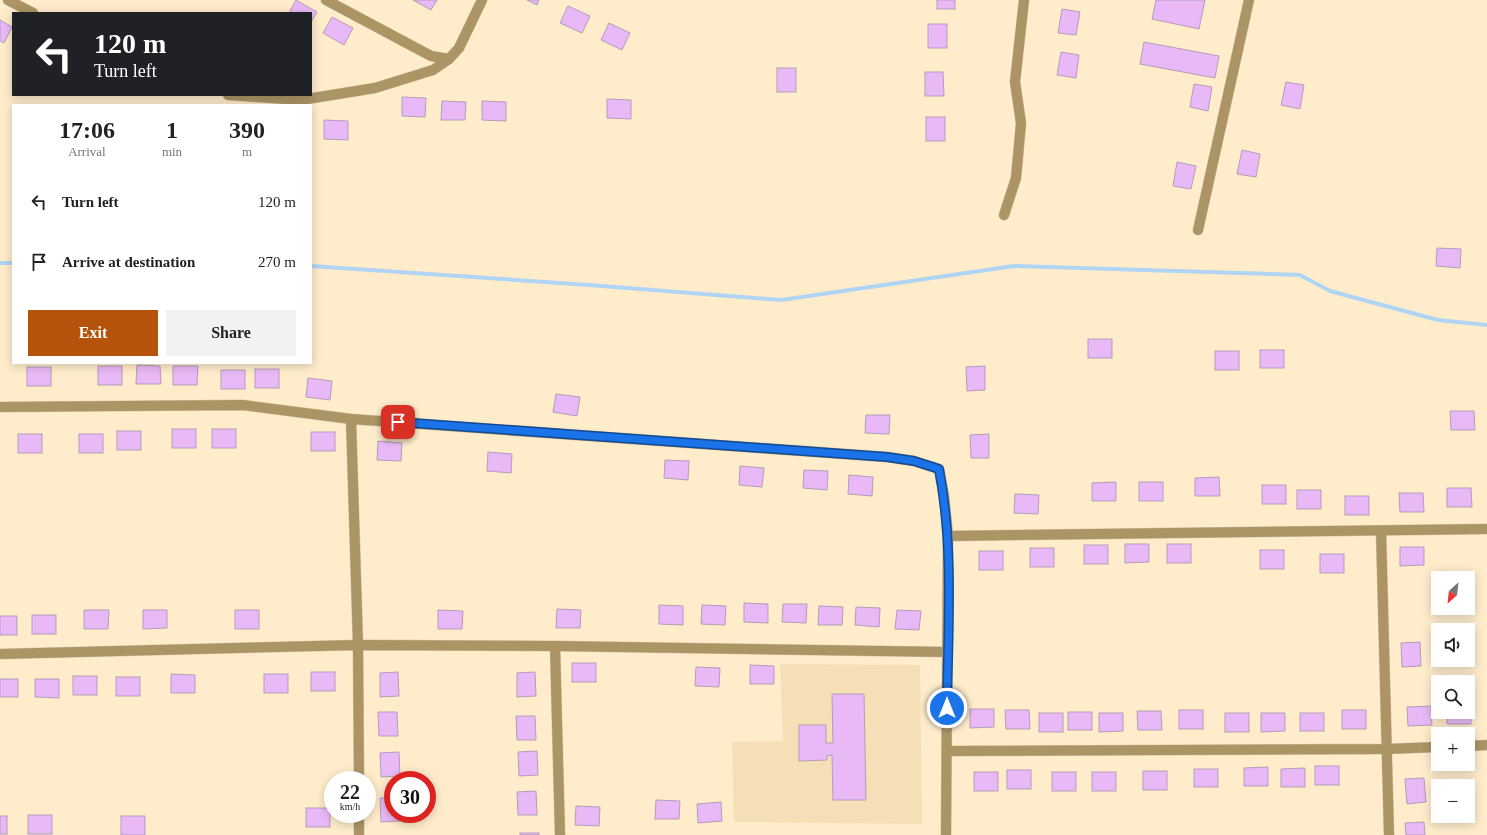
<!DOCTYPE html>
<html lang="en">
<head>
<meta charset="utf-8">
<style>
  body { margin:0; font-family:"Times New Roman",serif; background:#f2f2f2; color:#222; height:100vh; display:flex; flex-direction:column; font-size:15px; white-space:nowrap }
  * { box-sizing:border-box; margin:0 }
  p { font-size:13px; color:#767676 }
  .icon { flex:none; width:22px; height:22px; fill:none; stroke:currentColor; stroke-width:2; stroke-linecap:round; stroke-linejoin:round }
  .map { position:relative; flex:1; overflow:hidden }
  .sheet { position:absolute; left:12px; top:104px; width:300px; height:260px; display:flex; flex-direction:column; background:#fff; border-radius:0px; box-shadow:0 2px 10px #0003 }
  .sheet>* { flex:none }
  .guide { position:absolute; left:12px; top:12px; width:300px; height:84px; border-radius:0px; box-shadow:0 2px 10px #0003; background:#202124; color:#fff; overflow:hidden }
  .needle { width:26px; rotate:207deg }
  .fabs { position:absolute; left:1431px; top:571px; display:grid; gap:8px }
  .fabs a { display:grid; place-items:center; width:44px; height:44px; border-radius:0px; background:#fff; box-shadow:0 2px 10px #0003; font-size:20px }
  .speed { position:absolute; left:324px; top:771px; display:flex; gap:8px; font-size:20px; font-weight:700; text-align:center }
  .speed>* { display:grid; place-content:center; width:52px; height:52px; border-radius:50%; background:#fff; box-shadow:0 2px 10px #0003; line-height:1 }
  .speed small { font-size:10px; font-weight:400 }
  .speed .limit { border:6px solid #d22; background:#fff; color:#111 }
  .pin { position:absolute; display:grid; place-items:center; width:34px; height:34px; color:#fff; margin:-17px; border-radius:8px; box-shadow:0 2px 6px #0006 }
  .me { position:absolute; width:44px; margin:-22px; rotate:0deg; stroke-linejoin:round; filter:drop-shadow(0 0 3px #0008) }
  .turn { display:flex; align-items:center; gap:14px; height:84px; padding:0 16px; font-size:18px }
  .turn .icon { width:52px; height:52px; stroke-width:2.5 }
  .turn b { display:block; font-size:28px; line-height:34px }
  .eta { display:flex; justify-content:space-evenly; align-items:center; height:68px; text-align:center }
  .eta b { font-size:24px; font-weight:700; line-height:28px }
  .primary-button { display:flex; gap:8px; margin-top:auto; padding:8px 16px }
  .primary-button a { flex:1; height:46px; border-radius:0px; background:#b45309; color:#fff; font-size:16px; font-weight:700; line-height:46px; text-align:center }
  .primary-button a+a { background:#f2f2f2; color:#222 }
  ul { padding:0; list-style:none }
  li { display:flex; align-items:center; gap:12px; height:60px; padding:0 16px }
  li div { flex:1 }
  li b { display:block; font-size:15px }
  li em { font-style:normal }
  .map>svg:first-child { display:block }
  .built { fill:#f5dfb7 }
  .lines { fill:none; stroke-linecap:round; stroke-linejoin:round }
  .stream { stroke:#b0d4f3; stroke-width:4 }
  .building { fill:#e8b9f6; stroke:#b39db9 }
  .minor-casing { stroke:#d8c8ab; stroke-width:11 }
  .minor { stroke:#ac9565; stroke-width:10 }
  .route-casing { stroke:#114b97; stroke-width:10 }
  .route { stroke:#1a73e8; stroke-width:7 }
</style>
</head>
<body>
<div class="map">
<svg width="1487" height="835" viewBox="0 0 1487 835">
  <rect width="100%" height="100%" fill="#feeccb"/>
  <polygon class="built" points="780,664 920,665 922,824 734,822 732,742 783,741"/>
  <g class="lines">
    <g class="stream">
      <polyline points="0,263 13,263"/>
      <polyline points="311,266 589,285 781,300 1014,266 1300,275 1330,291 1438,320 1487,325"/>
    </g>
  </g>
  <g class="building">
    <polygon points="296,0 317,12 311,22 311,13 289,13"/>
    <polygon points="413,0 437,0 431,10"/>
    <polygon points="527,0 539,0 537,5"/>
    <rect x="937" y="0" width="18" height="9"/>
    <polygon points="1156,0 1205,0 1199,29 1152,19"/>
    <polygon points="568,6 590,16 582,33 560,23"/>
    <polygon points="1062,9 1080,12 1076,35 1058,33"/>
    <polygon points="332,17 353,28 344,45 323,33"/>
    <polygon points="0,20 12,27 4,43 0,41"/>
    <polygon points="609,23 630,33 622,50 601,40"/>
    <rect x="928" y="24" width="19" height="24"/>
    <polygon points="1144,42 1219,56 1215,78 1140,64"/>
    <polygon points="1061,52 1079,55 1076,78 1057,75"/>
    <rect x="777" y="68" width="19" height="24"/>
    <polygon points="925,72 943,72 944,96 925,96"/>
    <polygon points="1286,82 1304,85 1300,109 1281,105"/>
    <polygon points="1194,84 1212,87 1208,111 1190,107"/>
    <polygon points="402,97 426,98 425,117 402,116"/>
    <polygon points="607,99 631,100 631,119 607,118"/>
    <polygon points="442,101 466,102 465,120 441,120"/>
    <polygon points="482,101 506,102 506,121 482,120"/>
    <rect x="926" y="117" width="19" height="24"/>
    <polygon points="324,120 348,121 348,140 324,139"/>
    <polygon points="1242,150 1260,154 1256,177 1237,174"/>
    <polygon points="1177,162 1196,166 1191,189 1173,186"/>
    <polygon points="1437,248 1461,249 1460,268 1436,266"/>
    <rect x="1088" y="339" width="24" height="19"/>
    <rect x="1260" y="350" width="24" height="18"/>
    <rect x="1215" y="351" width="24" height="19"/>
    <polygon points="137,365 160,366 161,384 136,384"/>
    <rect x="98" y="366" width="24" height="19"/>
    <polygon points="173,366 198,366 197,385 173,385"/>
    <polygon points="985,366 985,390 967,391 966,367"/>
    <rect x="27" y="367" width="24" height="19"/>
    <rect x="255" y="369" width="24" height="19"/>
    <rect x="221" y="370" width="24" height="19"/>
    <polygon points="308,378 332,381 330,400 306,397"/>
    <polygon points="556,394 580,397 577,416 553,412"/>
    <polygon points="1450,411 1474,411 1475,430 1451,430"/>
    <polygon points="866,415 890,415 889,434 865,433"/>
    <rect x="172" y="429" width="24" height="19"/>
    <rect x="212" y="429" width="24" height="19"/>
    <rect x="117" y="431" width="24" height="19"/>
    <rect x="311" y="432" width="24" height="19"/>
    <rect x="18" y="434" width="24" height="19"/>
    <rect x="79" y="434" width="24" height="19"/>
    <polygon points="989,434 989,458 971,458 970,435"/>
    <polygon points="378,441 402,443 401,461 377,460"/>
    <polygon points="488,452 512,454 511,473 487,471"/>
    <polygon points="665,460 689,461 688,480 664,478"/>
    <polygon points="740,466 764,468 762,487 739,485"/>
    <polygon points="804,470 828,471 827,490 803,488"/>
    <polygon points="849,475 873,477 872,496 848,494"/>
    <polygon points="1219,477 1220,496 1195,496 1195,478"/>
    <polygon points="1116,482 1116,501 1092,501 1092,483"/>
    <rect x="1139" y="482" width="24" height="19"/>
    <rect x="1262" y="485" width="24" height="19"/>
    <polygon points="1447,488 1471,488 1472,507 1447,507"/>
    <rect x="1297" y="490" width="24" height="19"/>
    <polygon points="1399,493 1423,493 1424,512 1400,512"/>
    <polygon points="1015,494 1039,495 1038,514 1014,513"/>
    <rect x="1345" y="496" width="24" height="19"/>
    <polygon points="1125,544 1149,544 1149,562 1125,563"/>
    <rect x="1167" y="544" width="24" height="19"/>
    <rect x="1084" y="545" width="24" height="19"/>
    <polygon points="1400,547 1424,547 1424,565 1400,566"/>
    <rect x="1030" y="548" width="24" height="19"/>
    <rect x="1260" y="550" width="24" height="19"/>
    <rect x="979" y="551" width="24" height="19"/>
    <rect x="1320" y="554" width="24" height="19"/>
    <polygon points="744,603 768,604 768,623 744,622"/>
    <polygon points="783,604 807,604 806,623 782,622"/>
    <polygon points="659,605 683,606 683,625 659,624"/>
    <polygon points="702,605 726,606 725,625 701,624"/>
    <polygon points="819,606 843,607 842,625 818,625"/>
    <polygon points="856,607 880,608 879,627 855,625"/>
    <polygon points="557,609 581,610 580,628 556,628"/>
    <polygon points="84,610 109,610 108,629 84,629"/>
    <polygon points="143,610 167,610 167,628 143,629"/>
    <rect x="235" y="610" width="24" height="19"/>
    <polygon points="438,610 463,611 462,629 438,629"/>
    <polygon points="897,610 921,611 919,630 895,629"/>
    <rect x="32" y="615" width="24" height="19"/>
    <rect x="0" y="616" width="17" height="19"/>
    <polygon points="1420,642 1421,666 1402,667 1401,643"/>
    <rect x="572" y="663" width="24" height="19"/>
    <polygon points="750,665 774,666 774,684 750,684"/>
    <polygon points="696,667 720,668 719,687 695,686"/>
    <rect x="311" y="672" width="24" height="19"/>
    <polygon points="398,672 399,696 380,697 380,673"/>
    <polygon points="535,672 536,696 517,697 517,673"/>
    <polygon points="171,674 195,675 195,693 171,693"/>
    <rect x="264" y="674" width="24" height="19"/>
    <rect x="73" y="676" width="24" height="19"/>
    <rect x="116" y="677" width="24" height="19"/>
    <rect x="0" y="679" width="18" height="18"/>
    <polygon points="35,679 59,679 59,698 35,697"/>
    <polygon points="832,694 864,694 866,800 833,800 832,755 827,756 827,760 799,761 799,725 826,725 826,743 833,743"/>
    <polygon points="1468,705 1471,705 1471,724 1447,724 1447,712 1468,712"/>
    <polygon points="1431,706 1432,725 1408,726 1407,707"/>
    <polygon points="970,709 994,709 994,727 970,728"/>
    <polygon points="1005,710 1029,710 1030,729 1006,729"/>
    <rect x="1179" y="710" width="24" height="19"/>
    <rect x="1342" y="710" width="24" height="19"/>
    <polygon points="1137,711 1161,711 1162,730 1138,730"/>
    <polygon points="378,712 397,712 398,736 379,736"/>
    <rect x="1068" y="712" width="24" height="18"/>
    <rect x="1039" y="713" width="24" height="19"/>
    <polygon points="1099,713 1123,713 1123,731 1099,732"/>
    <rect x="1225" y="713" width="24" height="19"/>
    <polygon points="1261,713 1285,713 1285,731 1261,732"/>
    <rect x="1300" y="713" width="24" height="18"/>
    <polygon points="516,716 535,716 536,740 517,740"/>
    <polygon points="537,751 538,775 519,776 518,752"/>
    <polygon points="399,752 400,776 381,777 380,753"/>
    <rect x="1315" y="766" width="24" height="19"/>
    <polygon points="1268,767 1268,786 1244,786 1244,768"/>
    <polygon points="1305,768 1305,787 1281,787 1281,769"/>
    <rect x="1194" y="769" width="24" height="18"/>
    <rect x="1007" y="770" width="24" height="19"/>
    <rect x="1143" y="771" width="24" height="19"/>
    <rect x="974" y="772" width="24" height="19"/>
    <rect x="1052" y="772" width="24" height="19"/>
    <rect x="1092" y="772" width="24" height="19"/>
    <polygon points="1424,778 1426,802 1407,804 1405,779"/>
    <polygon points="536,791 537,815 518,815 517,792"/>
    <polygon points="380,798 393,798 393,814 400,814 400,821 381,822"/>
    <polygon points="656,800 680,801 679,819 655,819"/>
    <polygon points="721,802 722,821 698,823 697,804"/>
    <polygon points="576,806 600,807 599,826 575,825"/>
    <rect x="306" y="808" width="24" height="19"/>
    <rect x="28" y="815" width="24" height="19"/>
    <rect x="0" y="816" width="7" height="18"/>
    <rect x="121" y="816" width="24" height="19"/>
    <polygon points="1424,822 1425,835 1406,835 1405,823"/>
    <rect x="520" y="833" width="19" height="2"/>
  </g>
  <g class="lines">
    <defs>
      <g id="minor">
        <polyline points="8,0 33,13"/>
        <polyline points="326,0 431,56 449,59"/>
        <polyline points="228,95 301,100 375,88 433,70 449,59 459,48 482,0"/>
        <polyline points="1004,215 1016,178 1021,123 1015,82 1024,0"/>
        <polyline points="1198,230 1249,0"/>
        <polyline points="0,407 243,405 351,419 887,457 914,461 939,469 944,496 948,536"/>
        <polyline points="351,419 358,645 359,780"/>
        <polyline points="1381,531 1389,835"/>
        <polyline points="555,646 560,835"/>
        <polyline points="0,654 358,645 555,646 948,652"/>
        <polyline points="1468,746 1487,745"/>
        <polyline points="947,751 1387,749 1438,747"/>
        <polyline points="359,814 359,835"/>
        <polyline points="946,835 948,536 1487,529"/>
      </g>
    </defs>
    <use href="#minor" class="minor-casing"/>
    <use href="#minor" class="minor"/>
  </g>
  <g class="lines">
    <defs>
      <path id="route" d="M398,422L887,457L914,461L939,469C954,547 948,629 947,708"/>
    </defs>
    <use href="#route" class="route-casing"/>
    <use href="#route" class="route"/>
  </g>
</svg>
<div class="fabs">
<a><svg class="needle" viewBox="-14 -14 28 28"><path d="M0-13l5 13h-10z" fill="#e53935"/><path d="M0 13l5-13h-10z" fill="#767676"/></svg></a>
<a><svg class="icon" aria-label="sound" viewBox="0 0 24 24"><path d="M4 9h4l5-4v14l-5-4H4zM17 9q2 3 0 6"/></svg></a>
<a><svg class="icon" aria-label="search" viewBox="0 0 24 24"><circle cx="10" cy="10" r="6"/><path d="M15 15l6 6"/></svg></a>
<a>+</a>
<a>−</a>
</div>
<div class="speed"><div>22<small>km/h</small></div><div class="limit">30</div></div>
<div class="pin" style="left:398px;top:422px;background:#d93025"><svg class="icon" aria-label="arrive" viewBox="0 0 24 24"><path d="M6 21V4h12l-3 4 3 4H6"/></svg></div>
<svg class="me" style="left:947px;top:708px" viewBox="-20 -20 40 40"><circle r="17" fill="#1a73e8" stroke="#fff" stroke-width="3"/><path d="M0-11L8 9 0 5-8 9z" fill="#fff"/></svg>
<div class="guide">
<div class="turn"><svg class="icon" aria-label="left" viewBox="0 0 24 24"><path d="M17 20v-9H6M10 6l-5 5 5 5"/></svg><div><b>120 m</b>Turn left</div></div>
</div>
<section class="sheet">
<div class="eta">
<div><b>17:06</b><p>Arrival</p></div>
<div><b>1</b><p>min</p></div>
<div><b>390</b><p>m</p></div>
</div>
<ul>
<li><svg class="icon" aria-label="left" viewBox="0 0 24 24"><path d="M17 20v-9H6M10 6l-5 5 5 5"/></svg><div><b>Turn left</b></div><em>120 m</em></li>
<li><svg class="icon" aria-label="arrive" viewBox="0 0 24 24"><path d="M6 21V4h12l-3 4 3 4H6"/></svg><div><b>Arrive at destination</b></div><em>270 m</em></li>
</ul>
<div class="primary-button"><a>Exit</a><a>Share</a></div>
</section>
</div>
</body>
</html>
